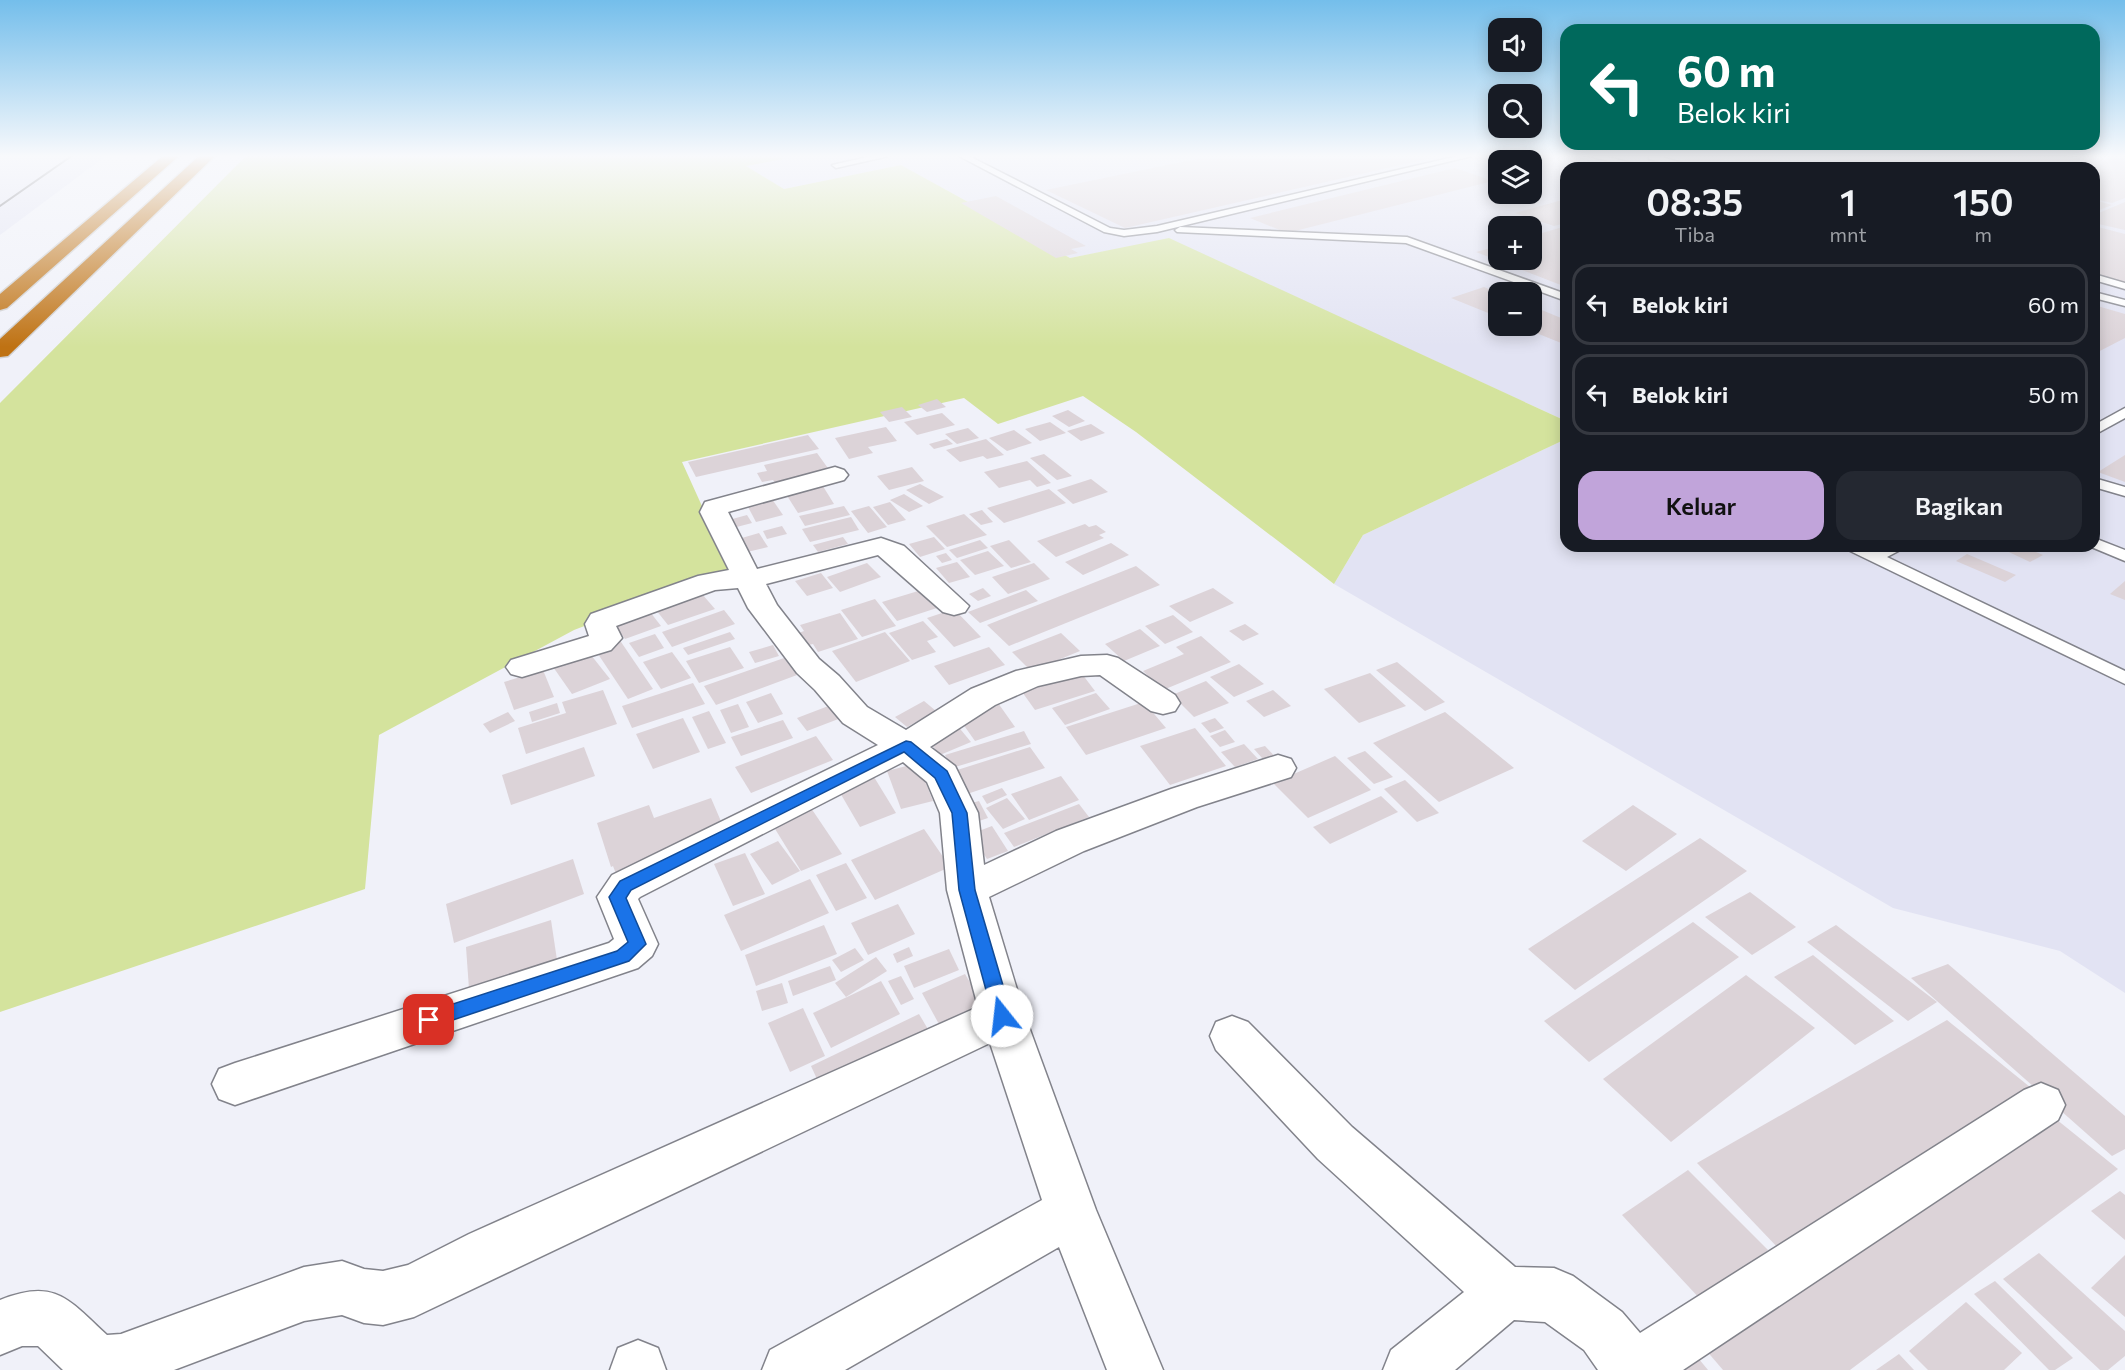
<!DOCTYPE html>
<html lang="id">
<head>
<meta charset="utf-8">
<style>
  body { margin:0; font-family:Commissioner,sans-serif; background:#242831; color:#f1f3f6; height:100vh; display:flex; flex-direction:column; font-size:22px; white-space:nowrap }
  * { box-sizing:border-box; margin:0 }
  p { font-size:20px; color:#9ea1a6 }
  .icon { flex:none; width:33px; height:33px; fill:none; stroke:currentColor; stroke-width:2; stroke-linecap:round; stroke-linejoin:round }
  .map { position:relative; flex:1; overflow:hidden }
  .sheet { position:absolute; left:1560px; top:162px; width:540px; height:390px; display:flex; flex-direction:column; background:#171b24; border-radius:18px; box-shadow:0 3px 15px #0003 }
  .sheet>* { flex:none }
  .hud { position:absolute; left:1560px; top:24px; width:540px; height:126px; border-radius:18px; box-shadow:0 3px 15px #0003; background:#00695c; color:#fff; overflow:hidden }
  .fabs { position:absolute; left:1488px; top:18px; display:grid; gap:12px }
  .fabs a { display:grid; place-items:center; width:54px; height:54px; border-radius:12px; background:#171b24; box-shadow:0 3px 15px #0003; font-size:30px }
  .pin { position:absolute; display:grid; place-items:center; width:51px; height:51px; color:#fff; margin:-26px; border-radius:12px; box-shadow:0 3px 9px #0006 }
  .me { position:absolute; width:66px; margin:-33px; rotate:344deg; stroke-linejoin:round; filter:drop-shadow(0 0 4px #0008) }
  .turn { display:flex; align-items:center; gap:21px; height:126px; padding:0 18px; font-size:27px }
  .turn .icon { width:78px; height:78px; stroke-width:2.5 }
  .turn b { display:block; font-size:42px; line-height:51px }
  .eta { display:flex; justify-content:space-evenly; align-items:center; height:102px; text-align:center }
  .eta b { font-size:36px; font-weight:600; line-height:42px }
  .action { display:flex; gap:12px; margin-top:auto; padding:12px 18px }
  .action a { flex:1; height:69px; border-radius:18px; background:#c1a4da; color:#111; font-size:24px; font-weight:600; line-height:69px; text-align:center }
  .action a+a { background:#242831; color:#f1f3f6 }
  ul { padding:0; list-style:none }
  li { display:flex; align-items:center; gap:18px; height:81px; margin:0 12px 9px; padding:0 6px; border:3px solid #363941; border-radius:18px }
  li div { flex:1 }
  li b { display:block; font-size:22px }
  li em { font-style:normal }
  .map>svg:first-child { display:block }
  .built { fill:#e2e3f3; fill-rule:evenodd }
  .green { fill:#d4e39d }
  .building { fill:#dcd3d8 }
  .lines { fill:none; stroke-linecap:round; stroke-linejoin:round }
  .service-casing { stroke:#82838b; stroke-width:3 }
  .minor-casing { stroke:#82838b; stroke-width:3 }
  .motorway-casing { stroke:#d0d0d1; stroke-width:3 }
  .service { fill:#fff; fill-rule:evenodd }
  .minor { fill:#fff; fill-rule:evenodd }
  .motorway { fill:#bf7213; fill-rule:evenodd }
  .rail { stroke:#67676c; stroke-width:2 }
  .route { fill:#1a73e8; stroke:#114b97; stroke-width:1.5 }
</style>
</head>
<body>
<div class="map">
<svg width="2125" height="1370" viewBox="0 0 2125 1370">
  <rect width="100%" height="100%" fill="#f0f1f9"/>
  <g class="built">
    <polygon points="0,155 107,155 0,235"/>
    <path d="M776,155H2125V993L2060,951L1893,908L1334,584L1363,535L1566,439V546H2094V168H1566V421L1169,239L1070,258L901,165L784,189L745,166L783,159ZM1498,160H1532V194H1498ZM1498,226H1532V260H1498ZM1498,292H1532V326H1498Z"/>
  </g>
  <polygon class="green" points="247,155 776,155 784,159 746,166 784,189 901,165 1070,258 1169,238 1566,421 1566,439 1363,535 1334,584 1136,432 1083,396 998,424 964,398 682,462 731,570 574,630 379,735 365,889 0,1012 0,403"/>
  <g class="building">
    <polygon points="1216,155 1440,155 1440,156 1125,228 1046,190"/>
    <polygon points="1700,155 1715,155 1729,158 1700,167 1677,162"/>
    <polygon points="1750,155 1755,155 1782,162 1762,167 1733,159"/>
    <polygon points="1851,155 2125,155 2125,198 2112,203 2094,199 2094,168 1962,168 1950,165 1955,168 1868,168 1835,160"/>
    <polygon points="1830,161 1855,167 1855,168 1809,168"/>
    <polygon points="1734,163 1748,168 1716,168 1716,167"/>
    <polygon points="1455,168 1493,181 1287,233 1250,218"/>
    <polygon points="996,196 1086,246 1071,249 1078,253 1056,258 961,203"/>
    <polygon points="1566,199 1566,223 1554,226 1515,213"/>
    <polygon points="2094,200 2112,205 2094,212"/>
    <polygon points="2125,202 2125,230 2094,223 2094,215"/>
    <polygon points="1566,226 1566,287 1476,252 1498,246 1498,260 1532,260 1532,236"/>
    <polygon points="2094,226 2125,234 2125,283 2094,275"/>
    <polygon points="1484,287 1498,293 1498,317 1451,298"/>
    <polygon points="2094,305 2125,314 2125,338 2094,354"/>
    <polygon points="1532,306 1566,320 1566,345 1519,326 1532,326"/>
    <polygon points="937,399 946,407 927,412 918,405"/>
    <polygon points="902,407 912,417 889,422 880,412"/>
    <polygon points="1068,410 1085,421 1069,427 1052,416"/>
    <polygon points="942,413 955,425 917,435 904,422"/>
    <polygon points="1050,422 1066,433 1040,441 1025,429"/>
    <polygon points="1091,424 1105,433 1081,441 1067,431"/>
    <polygon points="886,427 897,441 868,447 873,453 849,459 835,438"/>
    <polygon points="968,428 979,438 957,444 945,434"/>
    <polygon points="1014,430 1032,443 1007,451 989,438"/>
    <polygon points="808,435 819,449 696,477 688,462"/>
    <polygon points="947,439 953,444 934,449 929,444"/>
    <polygon points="986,439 1004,455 987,459 983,456 960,462 946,450"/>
    <polygon points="817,453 830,471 776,484 773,480 762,482 757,473 767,471 764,465"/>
    <polygon points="1044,454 1072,476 1057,480 1030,458"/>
    <polygon points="2125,455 2125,482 2098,472"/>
    <polygon points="1027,461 1051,483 1037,487 1030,480 999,488 984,472"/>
    <polygon points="912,467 924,481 889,490 877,476"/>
    <polygon points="1091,479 1108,492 1073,504 1057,490"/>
    <polygon points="821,483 834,504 798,513 784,491"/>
    <polygon points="920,484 944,497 929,504 906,490"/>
    <polygon points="1049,489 1066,503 1004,523 987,508"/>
    <polygon points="904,494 923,506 909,512 890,500"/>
    <polygon points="772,499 783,515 756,522 747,505"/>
    <polygon points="890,502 906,520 888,525 873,507"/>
    <polygon points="844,506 850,515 805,526 799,516"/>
    <polygon points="869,506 887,527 868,533 851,511"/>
    <polygon points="982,510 993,522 981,525 969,514"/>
    <polygon points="964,514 987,535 947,547 926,526"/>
    <polygon points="747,515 752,523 729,529 725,521"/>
    <polygon points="851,517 859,530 810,542 802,529"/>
    <polygon points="1085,524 1089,527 1096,525 1106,532 1099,535 1104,538 1056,557 1037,541"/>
    <polygon points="782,526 787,534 767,539 763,531"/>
    <polygon points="759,533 768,547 743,553 735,540"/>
    <polygon points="843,537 848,544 818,552 813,545"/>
    <polygon points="934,537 945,549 920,557 909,544"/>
    <polygon points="980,540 988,548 957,558 949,550"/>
    <polygon points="1009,540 1031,562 1011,568 990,546"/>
    <polygon points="1111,543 1129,555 1083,575 1065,562"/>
    <polygon points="1996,546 2022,546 2043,555 2030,562"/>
    <polygon points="988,551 1004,566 975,575 960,560"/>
    <polygon points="946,553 952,560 942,563 936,556"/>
    <polygon points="1967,554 2016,575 2005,582 1956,561"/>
    <polygon points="957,562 970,577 949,583 936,568"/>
    <polygon points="867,563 881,577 840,592 827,577"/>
    <polygon points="1034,563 1050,579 1008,594 992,577"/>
    <polygon points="1136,566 1160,585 1009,646 987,625"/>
    <polygon points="821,573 833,588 807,596 795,581"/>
    <polygon points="2125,581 2125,600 2110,594"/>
    <polygon points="928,588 943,606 897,621 882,602"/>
    <polygon points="983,588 991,596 978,601 969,594"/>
    <polygon points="1213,588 1234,603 1190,622 1169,606"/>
    <polygon points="1026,590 1038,601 980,623 968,612"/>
    <polygon points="702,594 715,609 668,625 656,610"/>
    <polygon points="875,599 896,626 862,637 841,610"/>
    <polygon points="647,608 661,626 625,639 612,621"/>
    <polygon points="954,609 981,637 954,647 927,618"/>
    <polygon points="724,610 735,624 672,647 662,632"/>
    <polygon points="840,613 858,639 818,652 813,644 804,646 796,634 804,631 800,625"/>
    <polygon points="1173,615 1193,632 1165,644 1145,626"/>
    <polygon points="923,621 938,637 927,641 936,652 912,660 889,633"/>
    <polygon points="1245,624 1259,634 1243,641 1229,631"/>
    <polygon points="1140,629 1160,646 1124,661 1105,644"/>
    <polygon points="730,632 735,639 688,655 683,648"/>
    <polygon points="885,632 910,661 856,682 832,651"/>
    <polygon points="1061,633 1080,651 1031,671 1012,652"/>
    <polygon points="655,634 664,648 639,657 629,643"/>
    <polygon points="1201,636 1231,662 1163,690 1143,671 1184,654 1176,647"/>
    <polygon points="619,639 653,689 628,699 594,648"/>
    <polygon points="773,645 779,656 755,663 749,652"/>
    <polygon points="730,647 744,668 699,683 686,661"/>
    <polygon points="989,647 1005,665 949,685 934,666"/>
    <polygon points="587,650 610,679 572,694 551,664"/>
    <polygon points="672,652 691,678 661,689 643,662"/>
    <polygon points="784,658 797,675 716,705 704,686"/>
    <polygon points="1397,662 1445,702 1425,711 1376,670"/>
    <polygon points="1239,664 1264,684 1234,697 1210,677"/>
    <polygon points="543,670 554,697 514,710 504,682"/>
    <polygon points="1079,670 1095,691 1035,710 1020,689"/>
    <polygon points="1370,673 1406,706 1359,723 1324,689"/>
    <polygon points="1206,681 1229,703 1194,717 1172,695"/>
    <polygon points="693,683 705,704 632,728 622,706"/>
    <polygon points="603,690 617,724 526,754 518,728 566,713 562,702"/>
    <polygon points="1273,690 1291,706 1264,717 1246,701"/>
    <polygon points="771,693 783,714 758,723 746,702"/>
    <polygon points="1096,693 1110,709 1065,725 1052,708"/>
    <polygon points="924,701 936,711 907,727 895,717"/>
    <polygon points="1144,702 1166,728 1086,755 1066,727"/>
    <polygon points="557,703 560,713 532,722 529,712"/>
    <polygon points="998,703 1015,727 975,741 958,717"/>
    <polygon points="738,704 749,727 731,733 720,710"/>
    <polygon points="831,705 841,718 807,731 797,718"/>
    <polygon points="709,711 726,743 708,749 692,717"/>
    <polygon points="508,712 515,721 490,733 483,724"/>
    <polygon points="1445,712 1514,768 1439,802 1373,743"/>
    <polygon points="683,718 700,752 653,769 636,734"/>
    <polygon points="1215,718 1224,728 1210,733 1201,723"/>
    <polygon points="783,720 793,738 741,756 731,737"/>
    <polygon points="956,724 971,742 940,755 925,736"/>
    <polygon points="1195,728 1226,766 1170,785 1140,746"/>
    <polygon points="1225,730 1235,742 1220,747 1210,736"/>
    <polygon points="1024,731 1031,744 952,768 945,755"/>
    <polygon points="816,736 833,760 751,793 735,767"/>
    <polygon points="1244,744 1258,759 1235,767 1221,752"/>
    <polygon points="1265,746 1282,764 1271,768 1254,749"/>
    <polygon points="584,747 595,776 511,805 502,775"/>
    <polygon points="1030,747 1045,768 967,794 954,771"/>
    <polygon points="1365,751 1393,777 1374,784 1347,758"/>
    <polygon points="1335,756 1371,790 1308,818 1273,783"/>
    <polygon points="918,763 933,801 901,809 887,771"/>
    <polygon points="1061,776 1079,800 1029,820 1011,794"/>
    <polygon points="874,777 896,813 860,827 839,791"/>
    <polygon points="1405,780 1439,813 1417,822 1384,789"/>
    <polygon points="1002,788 1007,795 987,804 982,796"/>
    <polygon points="1381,796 1398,812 1330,844 1313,827"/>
    <polygon points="711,798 723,826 666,847 671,860 618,879 613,866 611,867 597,823 649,805 654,818"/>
    <polygon points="1007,798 1025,819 1003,829 986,808"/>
    <polygon points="979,801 988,818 970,824 961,806"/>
    <polygon points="1079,804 1089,817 1014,847 1004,833"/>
    <polygon points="1633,805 1677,834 1626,871 1582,841"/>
    <polygon points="811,808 842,854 801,871 772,824"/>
    <polygon points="992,826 1008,851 987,859 971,834"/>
    <polygon points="924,829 950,867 875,900 851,860"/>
    <polygon points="1700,838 1747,871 1575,990 1528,949"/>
    <polygon points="778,841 800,871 772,885 750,854"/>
    <polygon points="745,853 765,894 733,906 714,864"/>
    <polygon points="573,859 584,894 454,943 446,904"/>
    <polygon points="846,863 867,898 836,911 816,875"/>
    <polygon points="810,879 829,913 741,951 724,915"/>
    <polygon points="1750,892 1796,927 1752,955 1705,917"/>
    <polygon points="898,904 915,934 868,955 851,923"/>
    <polygon points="551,920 557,960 469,989 466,947"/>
    <polygon points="1693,922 1739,957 1589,1062 1544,1021"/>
    <polygon points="824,925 837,954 756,986 745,955"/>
    <polygon points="1836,925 1937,1002 1908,1021 1807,942"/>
    <polygon points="909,947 913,956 897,963 893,954"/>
    <polygon points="855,948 864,960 841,972 832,960"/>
    <polygon points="949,949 959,970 914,988 904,966"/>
    <polygon points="1813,955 1894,1021 1855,1045 1774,977"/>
    <polygon points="876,957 887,971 846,997 835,983"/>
    <polygon points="1948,964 2125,1116 2125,1149 2112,1156 1911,978"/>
    <polygon points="830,966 836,980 793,996 788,981"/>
    <polygon points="965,974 991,1018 946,1037 922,993"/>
    <polygon points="1746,975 1815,1028 1671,1142 1603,1079"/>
    <polygon points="901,976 914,999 901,1005 888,981"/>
    <polygon points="881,981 900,1014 831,1048 813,1013"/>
    <polygon points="782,983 788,1003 762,1011 756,991"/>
    <polygon points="803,1008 825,1056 790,1072 768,1023"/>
    <polygon points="919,1014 932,1036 822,1090 811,1066"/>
    <polygon points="1947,1020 2035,1091 1780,1250 1697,1163"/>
    <polygon points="2046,1111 2118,1169 1850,1370 1723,1370 1705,1349"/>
    <polygon points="1688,1170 1768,1250 1702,1301 1622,1215"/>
    <polygon points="2120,1191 2125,1195 2125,1240 2091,1211"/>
    <polygon points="2039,1253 2125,1331 2125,1356 2108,1370 2100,1370 2003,1279"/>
    <polygon points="2125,1255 2125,1317 2091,1288"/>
    <polygon points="1995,1281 2073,1358 2055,1370 2049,1370 1974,1294"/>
    <polygon points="1966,1302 2022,1353 2004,1370 1928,1370 1909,1351"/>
    <polygon points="1689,1347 1708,1370 1652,1370"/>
    <polygon points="1899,1354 1914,1370 1876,1370"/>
  </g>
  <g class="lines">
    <defs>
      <g id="service">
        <polygon points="877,155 893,155 836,168 832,165"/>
        <polygon points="957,155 967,155 1110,228 1124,230 1157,226 1462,155 1476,155 1157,232 1124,236 1104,232"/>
        <polygon points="1586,155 1600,155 1650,168 1635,168"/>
        <polygon points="1649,155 1655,155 1698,168 1684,168 1649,159"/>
        <polygon points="1180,227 1407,237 1566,294 1566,301 1406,243 1177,232 1175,230"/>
        <polygon points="2094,274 2125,283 2125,289 2094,280"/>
        <polygon points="2094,292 2125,300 2125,306 2094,298"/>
        <polygon points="2125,408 2125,418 2094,435 2094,425"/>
        <polygon points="2094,478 2125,487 2125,496 2094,487"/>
        <polygon points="2094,538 2125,550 2125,561 2089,546 2094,546"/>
        <polygon points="1843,546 1863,546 1875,551 1887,546 1908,546 1887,557 2125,671 2125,684 1846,549"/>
      </g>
      <g id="minor">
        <path d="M835,467L844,470L848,475L844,480L728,512L757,569L881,538L904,546L969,606L965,612L954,615L943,612L878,555L766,584L777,605L819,659L839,676L867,707L906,730L971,689L1016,671L1081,656L1107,655L1118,658L1175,695L1180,703L1175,711L1163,714L1151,711L1100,675L1081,676L1038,686L995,705L930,747L955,766L978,813L984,865L1056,831L1171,789L1265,759L1278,755L1291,759L1296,768L1291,777L1197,807L1084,851L989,897L1025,1016L1096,1210L1163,1370H1107L1059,1247L845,1370H762L770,1350L1042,1200L990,1043L414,1317L383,1325L364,1323L342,1315L304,1321L174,1370H63L38,1346H22L0,1355V1300C55,1278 68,1299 107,1335L121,1334L304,1267L342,1261L364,1269L383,1271L408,1265L469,1234L978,1007L947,890L940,813L927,782L903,762L640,897L638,899L658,944L652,956L638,968L235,1105L219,1099L212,1084L219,1069L235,1063L609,943L614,939L597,897L612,875L878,745L843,723L815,690L797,673L748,608L738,588L715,590L616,626L622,638L611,650L522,677L511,674L506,667L511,660L589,636L585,624L591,614L698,576L729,570L700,512L705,502Z"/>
        <polygon points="1232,1016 1248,1022 1352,1127 1515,1267 1554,1268 1573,1276 1622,1312 1640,1333 2024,1090 2041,1083 2058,1090 2065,1105 2058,1120 1683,1370 1598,1370 1584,1350 1545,1322 1514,1320 1455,1370 1383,1370 1391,1350 1464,1292 1318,1159 1216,1050 1210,1036 1216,1022"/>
        <polygon points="638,1340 658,1348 666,1370 610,1370 618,1348"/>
      </g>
      <g id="motorway">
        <polygon points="164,155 180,155 7,308 0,310 0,294"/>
        <polygon points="200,155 216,155 8,356 0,357 0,339"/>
      </g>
    </defs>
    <use href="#service" class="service-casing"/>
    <use href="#minor" class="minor-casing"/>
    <use href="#motorway" class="motorway-casing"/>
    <use href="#service" class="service"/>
    <use href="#minor" class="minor"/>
    <use href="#motorway" class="motorway"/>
    <polyline class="rail" points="0,206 73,155"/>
  </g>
  <linearGradient id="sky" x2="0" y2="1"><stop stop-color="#74beeb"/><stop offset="0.45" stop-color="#f8f9fc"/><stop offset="1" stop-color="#f8f9fc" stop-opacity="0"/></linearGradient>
  <rect width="2125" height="347" fill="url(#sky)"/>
  <polygon class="route" points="906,741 911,742 947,771 967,813 975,890 1012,1016 1009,1022 1002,1024 996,1022 993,1016 959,890 952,813 935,778 904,752 631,890 626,898 646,944 629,961 429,1028 422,1026 420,1020 422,1014 617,951 628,942 609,897 620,881"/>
</svg>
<div class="fabs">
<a><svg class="icon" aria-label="sound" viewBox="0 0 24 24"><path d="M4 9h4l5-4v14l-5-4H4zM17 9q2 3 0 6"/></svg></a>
<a><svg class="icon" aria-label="search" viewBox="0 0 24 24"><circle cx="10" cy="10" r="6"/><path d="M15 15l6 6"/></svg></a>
<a><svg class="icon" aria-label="layers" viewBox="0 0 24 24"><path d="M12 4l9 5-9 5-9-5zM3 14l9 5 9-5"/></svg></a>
<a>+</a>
<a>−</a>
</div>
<div class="pin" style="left:429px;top:1020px;background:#d93025"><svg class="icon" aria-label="arrive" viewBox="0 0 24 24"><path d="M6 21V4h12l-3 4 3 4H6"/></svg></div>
<svg class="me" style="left:1002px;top:1016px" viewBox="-20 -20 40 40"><circle r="19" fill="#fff"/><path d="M0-13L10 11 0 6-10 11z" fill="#1a73e8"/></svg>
<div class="hud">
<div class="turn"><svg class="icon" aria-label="left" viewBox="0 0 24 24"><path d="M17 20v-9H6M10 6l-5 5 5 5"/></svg><div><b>60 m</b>Belok kiri</div></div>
</div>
<section class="sheet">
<div class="eta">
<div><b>08:35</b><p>Tiba</p></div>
<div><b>1</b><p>mnt</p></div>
<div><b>150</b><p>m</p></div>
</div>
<ul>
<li><svg class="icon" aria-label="left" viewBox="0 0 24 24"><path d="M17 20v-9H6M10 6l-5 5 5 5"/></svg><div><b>Belok kiri</b></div><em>60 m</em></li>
<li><svg class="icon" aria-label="left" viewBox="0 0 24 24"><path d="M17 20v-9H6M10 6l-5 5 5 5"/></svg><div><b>Belok kiri</b></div><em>50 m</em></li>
</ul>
<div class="action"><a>Keluar</a><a>Bagikan</a></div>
</section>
</div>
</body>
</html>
